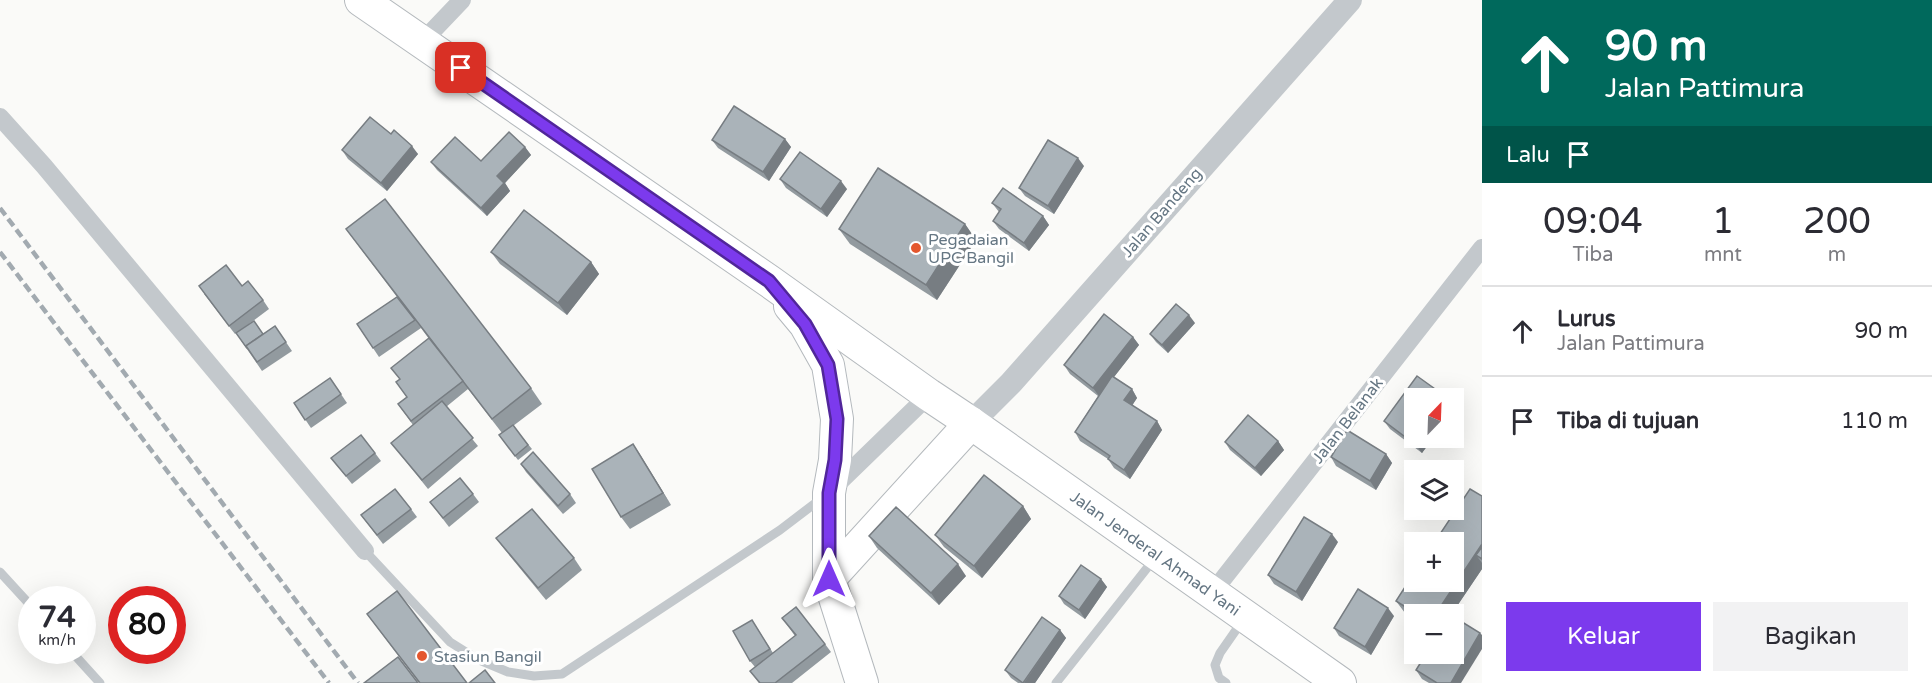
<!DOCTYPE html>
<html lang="id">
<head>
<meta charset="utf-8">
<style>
  body { margin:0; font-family:"Varela Round",sans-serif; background:#f2f2f3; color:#2b2b33; height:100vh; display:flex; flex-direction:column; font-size:22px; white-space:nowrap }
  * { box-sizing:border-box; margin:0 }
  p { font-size:20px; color:#7c7c81 }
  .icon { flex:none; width:33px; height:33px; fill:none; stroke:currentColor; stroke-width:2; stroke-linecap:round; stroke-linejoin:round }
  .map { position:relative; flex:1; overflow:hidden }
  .drawer { display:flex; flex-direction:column; background:#fff; width:450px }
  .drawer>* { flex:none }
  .top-card { background:#00695c; color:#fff; overflow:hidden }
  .needle { width:39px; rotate:23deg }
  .controls { position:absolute; left:1404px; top:388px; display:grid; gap:12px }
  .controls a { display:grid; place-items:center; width:60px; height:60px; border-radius:0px; background:#fff; box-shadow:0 6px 24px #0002; font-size:30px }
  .speed { position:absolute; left:18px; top:586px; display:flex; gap:12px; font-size:30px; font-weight:700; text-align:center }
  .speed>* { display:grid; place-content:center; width:78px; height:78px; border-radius:50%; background:#fff; box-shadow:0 6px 24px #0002; line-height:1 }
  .speed small { font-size:15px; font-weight:400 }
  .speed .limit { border:9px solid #d22; background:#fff; color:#111 }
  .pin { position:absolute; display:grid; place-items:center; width:51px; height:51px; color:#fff; margin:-26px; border-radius:12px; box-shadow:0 3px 9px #0006 }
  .me { position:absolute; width:66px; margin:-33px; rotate:0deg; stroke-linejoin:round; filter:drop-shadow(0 0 4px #0008) }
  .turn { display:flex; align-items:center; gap:21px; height:126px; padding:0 24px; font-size:27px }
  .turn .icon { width:78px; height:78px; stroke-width:2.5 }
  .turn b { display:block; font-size:42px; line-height:51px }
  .then { display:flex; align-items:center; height:57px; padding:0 24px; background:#0003; gap:12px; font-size:22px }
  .eta { display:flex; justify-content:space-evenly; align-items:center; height:102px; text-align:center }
  .eta b { font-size:36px; font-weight:600; line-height:42px }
  .action { display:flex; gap:12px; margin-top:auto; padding:12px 24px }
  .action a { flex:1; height:69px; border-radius:0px; background:#7c3aed; color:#fff; font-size:24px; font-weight:600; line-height:69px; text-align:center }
  .action a+a { background:#f2f2f3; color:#2b2b33 }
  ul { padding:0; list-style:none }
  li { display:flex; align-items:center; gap:18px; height:90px; padding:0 24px; border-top:2px solid #e1e1e2 }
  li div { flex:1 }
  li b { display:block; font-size:22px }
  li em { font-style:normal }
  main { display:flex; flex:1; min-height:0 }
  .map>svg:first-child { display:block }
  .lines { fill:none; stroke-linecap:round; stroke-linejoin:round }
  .trunk-casing { stroke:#b4b9bd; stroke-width:34 }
  .service { stroke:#c3c8cc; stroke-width:9 }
  .minor { stroke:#c3c8cc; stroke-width:18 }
  .tertiary { stroke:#c3c8cc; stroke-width:24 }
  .trunk { stroke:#fff; stroke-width:32 }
  .rail { stroke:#a2aab0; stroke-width:4.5; stroke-dasharray:9 4.5; stroke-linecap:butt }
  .wall { fill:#929a9f }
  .shaded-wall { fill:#777d82 }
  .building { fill:#aab3b9; stroke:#777d82; stroke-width:1.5 }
  .route-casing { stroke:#51269a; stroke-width:15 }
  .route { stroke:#7c3aed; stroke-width:10 }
  .poi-dot { fill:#e4572e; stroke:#fff; stroke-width:2 }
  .labels { text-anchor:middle; stroke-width:6; stroke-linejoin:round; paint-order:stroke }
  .street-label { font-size:16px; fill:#657683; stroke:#fff }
  .poi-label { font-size:16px; fill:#657683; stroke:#fff; text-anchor:start }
</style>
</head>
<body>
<main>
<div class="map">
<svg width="1482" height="683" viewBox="0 0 1482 683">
  <rect width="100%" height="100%" fill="#fafaf8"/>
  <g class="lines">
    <defs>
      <g id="trunk">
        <path id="s1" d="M361,0L769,281L929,395L971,423L1340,683"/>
        <polyline points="790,306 805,324 828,365 837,419 835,460 829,493 829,579 862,683"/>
        <polyline points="829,579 971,423"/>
      </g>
    </defs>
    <use href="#trunk" class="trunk-casing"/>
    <g class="service">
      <polyline points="365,551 450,642 477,659 508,672 534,676 562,674 780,530 822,498"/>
      <polyline points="0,572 32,607"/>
      <polyline points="71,651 100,683"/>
      <polyline points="1056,683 1155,558"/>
      <polyline points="1226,683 1219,678 1215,665 1220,653 1243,620"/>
    </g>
    <g class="minor">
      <polyline points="422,42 462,0"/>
      <polyline points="0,117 44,166 365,551"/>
      <polyline points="831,490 929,395"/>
      <polyline points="1212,593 1482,248"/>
    </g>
    <polyline class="tertiary" points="971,423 1011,383 1350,0"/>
    <use href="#trunk" class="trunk"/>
    <g class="rail">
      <polyline points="0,208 358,683"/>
      <polyline points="0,252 329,683"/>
    </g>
  </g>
  <g class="wall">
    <polygon points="391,134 418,154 387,191 348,159 342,150"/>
    <polygon points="785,139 791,147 769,181 718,148 712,140"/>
    <polygon points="525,147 531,155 505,183 510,191 487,216 437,170 431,162 481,161"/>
    <polygon points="1084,166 1054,214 1025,196 1019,188"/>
    <polygon points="780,179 847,189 827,217 786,188"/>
    <polygon points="992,203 1043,216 1049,225 1029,251 999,229 993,221 999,212"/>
    <polygon points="965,224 976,240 937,300 850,244 839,229"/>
    <polygon points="346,229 531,388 542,404 513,426 532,449 518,460 499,435 502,433 468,389 446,407 478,446 428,489 391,443 413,425 398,404 407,397 400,379 429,339 421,328 379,357 357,324 397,297"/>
    <polygon points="491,252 591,262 599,274 567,315 500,264"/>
    <polygon points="242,286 263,300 269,309 241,330 263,334 275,326 292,351 262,371 236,333 235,334 204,294"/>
    <polygon points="1195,323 1168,353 1156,342 1150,334"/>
    <polygon points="1133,337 1139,345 1114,377 1132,389 1137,398 1132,405 1157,421 1162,430 1130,479 1114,468 1108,459 1080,441 1075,432 1098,396 1070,374 1064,365"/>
    <polygon points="330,378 347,403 311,428 294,403"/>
    <polygon points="1384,421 1414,438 1433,438 1422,453 1390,429"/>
    <polygon points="1278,441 1284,450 1261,476 1230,450 1225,442"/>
    <polygon points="633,444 671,505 630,529 621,517"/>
    <polygon points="375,453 381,461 352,484 331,458"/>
    <polygon points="1386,454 1392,463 1376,490 1336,466 1331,457"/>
    <polygon points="521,464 570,494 576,503 563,514 526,472"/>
    <polygon points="473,494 479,502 449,527 430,502"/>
    <polygon points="1482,496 1482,569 1451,615 1414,615 1414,619 1405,613 1396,601"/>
    <polygon points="1023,506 1031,519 982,578 944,547 935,535"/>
    <polygon points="411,509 417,517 383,544 361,515"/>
    <polygon points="869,536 966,576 939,605 877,548"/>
    <polygon points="496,538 574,558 582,570 546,600 505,550"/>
    <polygon points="1338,542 1302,601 1274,584 1268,575"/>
    <polygon points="1101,579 1107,587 1085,619 1064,604 1059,596"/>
    <polygon points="367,614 467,683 419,683"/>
    <polygon points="1394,616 1371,655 1339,636 1334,628"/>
    <polygon points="782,618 825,644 831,652 792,683 759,683 750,671 755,667 750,661 752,620 773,653 795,636"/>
    <polygon points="1060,630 1066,638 1035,683 1018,683 1011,678 1005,670"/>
    <polygon points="1416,670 1461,683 1429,683 1422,679"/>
  </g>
  <g class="shaded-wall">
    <polygon points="785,139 791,147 769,181 763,172"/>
    <polygon points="412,146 418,154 387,191 381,183"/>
    <polygon points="525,147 531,155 505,183 510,191 487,216 481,208 497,176"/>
    <polygon points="1078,158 1084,166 1054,214 1048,206"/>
    <polygon points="841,181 847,189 827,217 821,209"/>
    <polygon points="1043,216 1049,225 1029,251 1024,243"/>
    <polygon points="965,224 976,240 937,300 926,285"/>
    <polygon points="591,262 599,274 567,315 558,303"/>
    <polygon points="1189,315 1195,323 1168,353 1162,345"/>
    <polygon points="1133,337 1139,345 1099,396 1093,388"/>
    <polygon points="1132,389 1137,398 1130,409 1124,400"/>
    <polygon points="1157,421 1162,430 1130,479 1124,470"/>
    <polygon points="1421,438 1433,438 1422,453 1416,445"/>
    <polygon points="1278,441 1284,450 1261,476 1255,468"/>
    <polygon points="633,444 641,456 671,505 663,493"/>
    <polygon points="1386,454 1392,463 1376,490 1370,481"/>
    <polygon points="1023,506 1031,519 982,578 974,566"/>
    <polygon points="1332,534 1338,542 1302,601 1296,592"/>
    <polygon points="1482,544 1482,559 1476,555 1482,563 1482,569 1451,615 1435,615"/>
    <polygon points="958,564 966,576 939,605 931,593"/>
    <polygon points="1101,579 1107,587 1085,619 1079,610"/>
    <polygon points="1388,608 1394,616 1371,655 1365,647"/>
    <polygon points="1060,630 1066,638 1035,683 1024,683"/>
    <polygon points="1480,633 1482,635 1482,649 1461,683 1451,683"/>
  </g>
  <g class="building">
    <polygon points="734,106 785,139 763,172 712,140"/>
    <polygon points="370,117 391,134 394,130 412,146 381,183 342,150"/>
    <polygon points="509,132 525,147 497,176 504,183 481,208 431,162 455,137 481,161"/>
    <polygon points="1048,140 1078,158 1048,206 1019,188"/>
    <polygon points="800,152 841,181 821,209 780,179"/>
    <polygon points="878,168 965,224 926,285 839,229"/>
    <polygon points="1003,188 1043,216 1024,243 993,221 1001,209 992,203"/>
    <polygon points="385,199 531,388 492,419 346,229"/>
    <polygon points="524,210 591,262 558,303 491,252"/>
    <polygon points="226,265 242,286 248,281 263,300 229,326 199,286"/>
    <polygon points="397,297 415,320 373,348 357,324"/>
    <polygon points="1176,304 1189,315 1162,345 1150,334"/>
    <polygon points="1104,314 1133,337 1093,388 1064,365"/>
    <polygon points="254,321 263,334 246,346 246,347 236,333"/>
    <polygon points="275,326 286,342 257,362 246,346"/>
    <polygon points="429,338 463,381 411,421 398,404 407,397 396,382 400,379 391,368"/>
    <polygon points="1112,376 1132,389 1124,400 1157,421 1124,470 1108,459 1110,456 1075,432"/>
    <polygon points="1417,376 1449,399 1414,399 1414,438 1421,438 1416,445 1384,421"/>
    <polygon points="330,378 341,394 305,420 294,403"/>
    <polygon points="442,401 473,438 422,480 391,443"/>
    <polygon points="1248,415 1278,441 1255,468 1225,442"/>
    <polygon points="513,425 528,445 515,456 499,435"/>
    <polygon points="1347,430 1386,454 1370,481 1331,457"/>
    <polygon points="361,435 375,453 346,476 331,458"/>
    <polygon points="633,444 663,493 621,517 592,469"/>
    <polygon points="533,452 570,494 558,506 521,464"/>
    <polygon points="984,475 1023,506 974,566 935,535"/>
    <polygon points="460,478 473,494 443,518 430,502"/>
    <polygon points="395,489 411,509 377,535 361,515"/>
    <polygon points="1470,489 1482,496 1482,544 1435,615 1418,615 1396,601 1414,573 1414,582 1454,582 1454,543 1434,543"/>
    <polygon points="896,507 958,564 931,593 869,536"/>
    <polygon points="532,509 574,558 538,588 496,538"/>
    <polygon points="1304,517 1332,534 1296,592 1268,575"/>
    <polygon points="1482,547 1482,559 1476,555"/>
    <polygon points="1081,565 1101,579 1079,610 1059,596"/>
    <polygon points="1358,589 1388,608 1365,647 1334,628"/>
    <polygon points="397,591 467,683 420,683 367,614"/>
    <polygon points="796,607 825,644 775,683 760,683 750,671 796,635 782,618"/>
    <polygon points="1042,617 1060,630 1023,683 1005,670"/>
    <polygon points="1454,617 1480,633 1451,683 1437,683 1416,670 1426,654 1454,654"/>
    <polygon points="752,620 770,649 750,661 733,631"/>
    <polygon points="398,657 418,683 364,683"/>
    <polygon points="485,670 495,683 469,683"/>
  </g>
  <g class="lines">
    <defs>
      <polyline id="route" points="461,68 769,281 805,324 828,365 837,419 835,460 829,493 829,579"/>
    </defs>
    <use href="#route" class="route-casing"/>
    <use href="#route" class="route"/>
  </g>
  <g class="poi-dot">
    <circle cx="916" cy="248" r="6"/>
    <circle cx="422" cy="656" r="6"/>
  </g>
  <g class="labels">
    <g class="street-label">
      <text transform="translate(1161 212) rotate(-49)" y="6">Jalan Bandeng</text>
      <text transform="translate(1347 420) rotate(-52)" y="6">Jalan Belanak</text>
      <text dy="6" stroke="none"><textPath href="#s1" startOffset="968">Jalan Jenderal Ahmad Yani</textPath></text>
    </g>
    <g class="poi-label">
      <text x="928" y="245">Pegadaian<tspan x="928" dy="18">UPC Bangil</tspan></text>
      <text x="434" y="662">Stasiun Bangil</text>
    </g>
  </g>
</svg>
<div class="controls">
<a><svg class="needle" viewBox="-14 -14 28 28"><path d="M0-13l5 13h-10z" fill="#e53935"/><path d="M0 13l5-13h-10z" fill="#7c7c81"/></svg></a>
<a><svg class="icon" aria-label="layers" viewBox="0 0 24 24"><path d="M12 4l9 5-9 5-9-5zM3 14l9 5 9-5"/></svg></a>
<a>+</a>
<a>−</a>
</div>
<div class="speed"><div>74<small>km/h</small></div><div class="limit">80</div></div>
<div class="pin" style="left:461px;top:68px;background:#d93025"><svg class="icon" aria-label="arrive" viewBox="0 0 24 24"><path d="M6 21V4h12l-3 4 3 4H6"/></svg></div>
<svg class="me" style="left:829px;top:579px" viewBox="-20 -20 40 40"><path d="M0-17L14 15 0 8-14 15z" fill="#7c3aed" stroke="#fff" stroke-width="4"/></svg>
</div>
<section class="drawer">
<div class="top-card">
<div class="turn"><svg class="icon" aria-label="ahead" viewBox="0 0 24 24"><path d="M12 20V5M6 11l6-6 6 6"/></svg><div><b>90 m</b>Jalan Pattimura</div></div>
<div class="then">Lalu<svg class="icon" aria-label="arrive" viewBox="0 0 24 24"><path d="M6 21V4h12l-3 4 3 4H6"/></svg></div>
</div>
<div class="eta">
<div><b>09:04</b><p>Tiba</p></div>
<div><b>1</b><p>mnt</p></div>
<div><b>200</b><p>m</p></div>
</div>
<ul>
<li><svg class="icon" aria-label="ahead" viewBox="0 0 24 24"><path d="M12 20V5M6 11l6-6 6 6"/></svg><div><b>Lurus</b><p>Jalan Pattimura</p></div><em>90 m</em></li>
<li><svg class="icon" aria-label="arrive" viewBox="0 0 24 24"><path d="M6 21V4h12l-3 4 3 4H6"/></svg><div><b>Tiba di tujuan</b></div><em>110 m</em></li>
</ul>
<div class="action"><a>Keluar</a><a>Bagikan</a></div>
</section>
</main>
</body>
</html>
